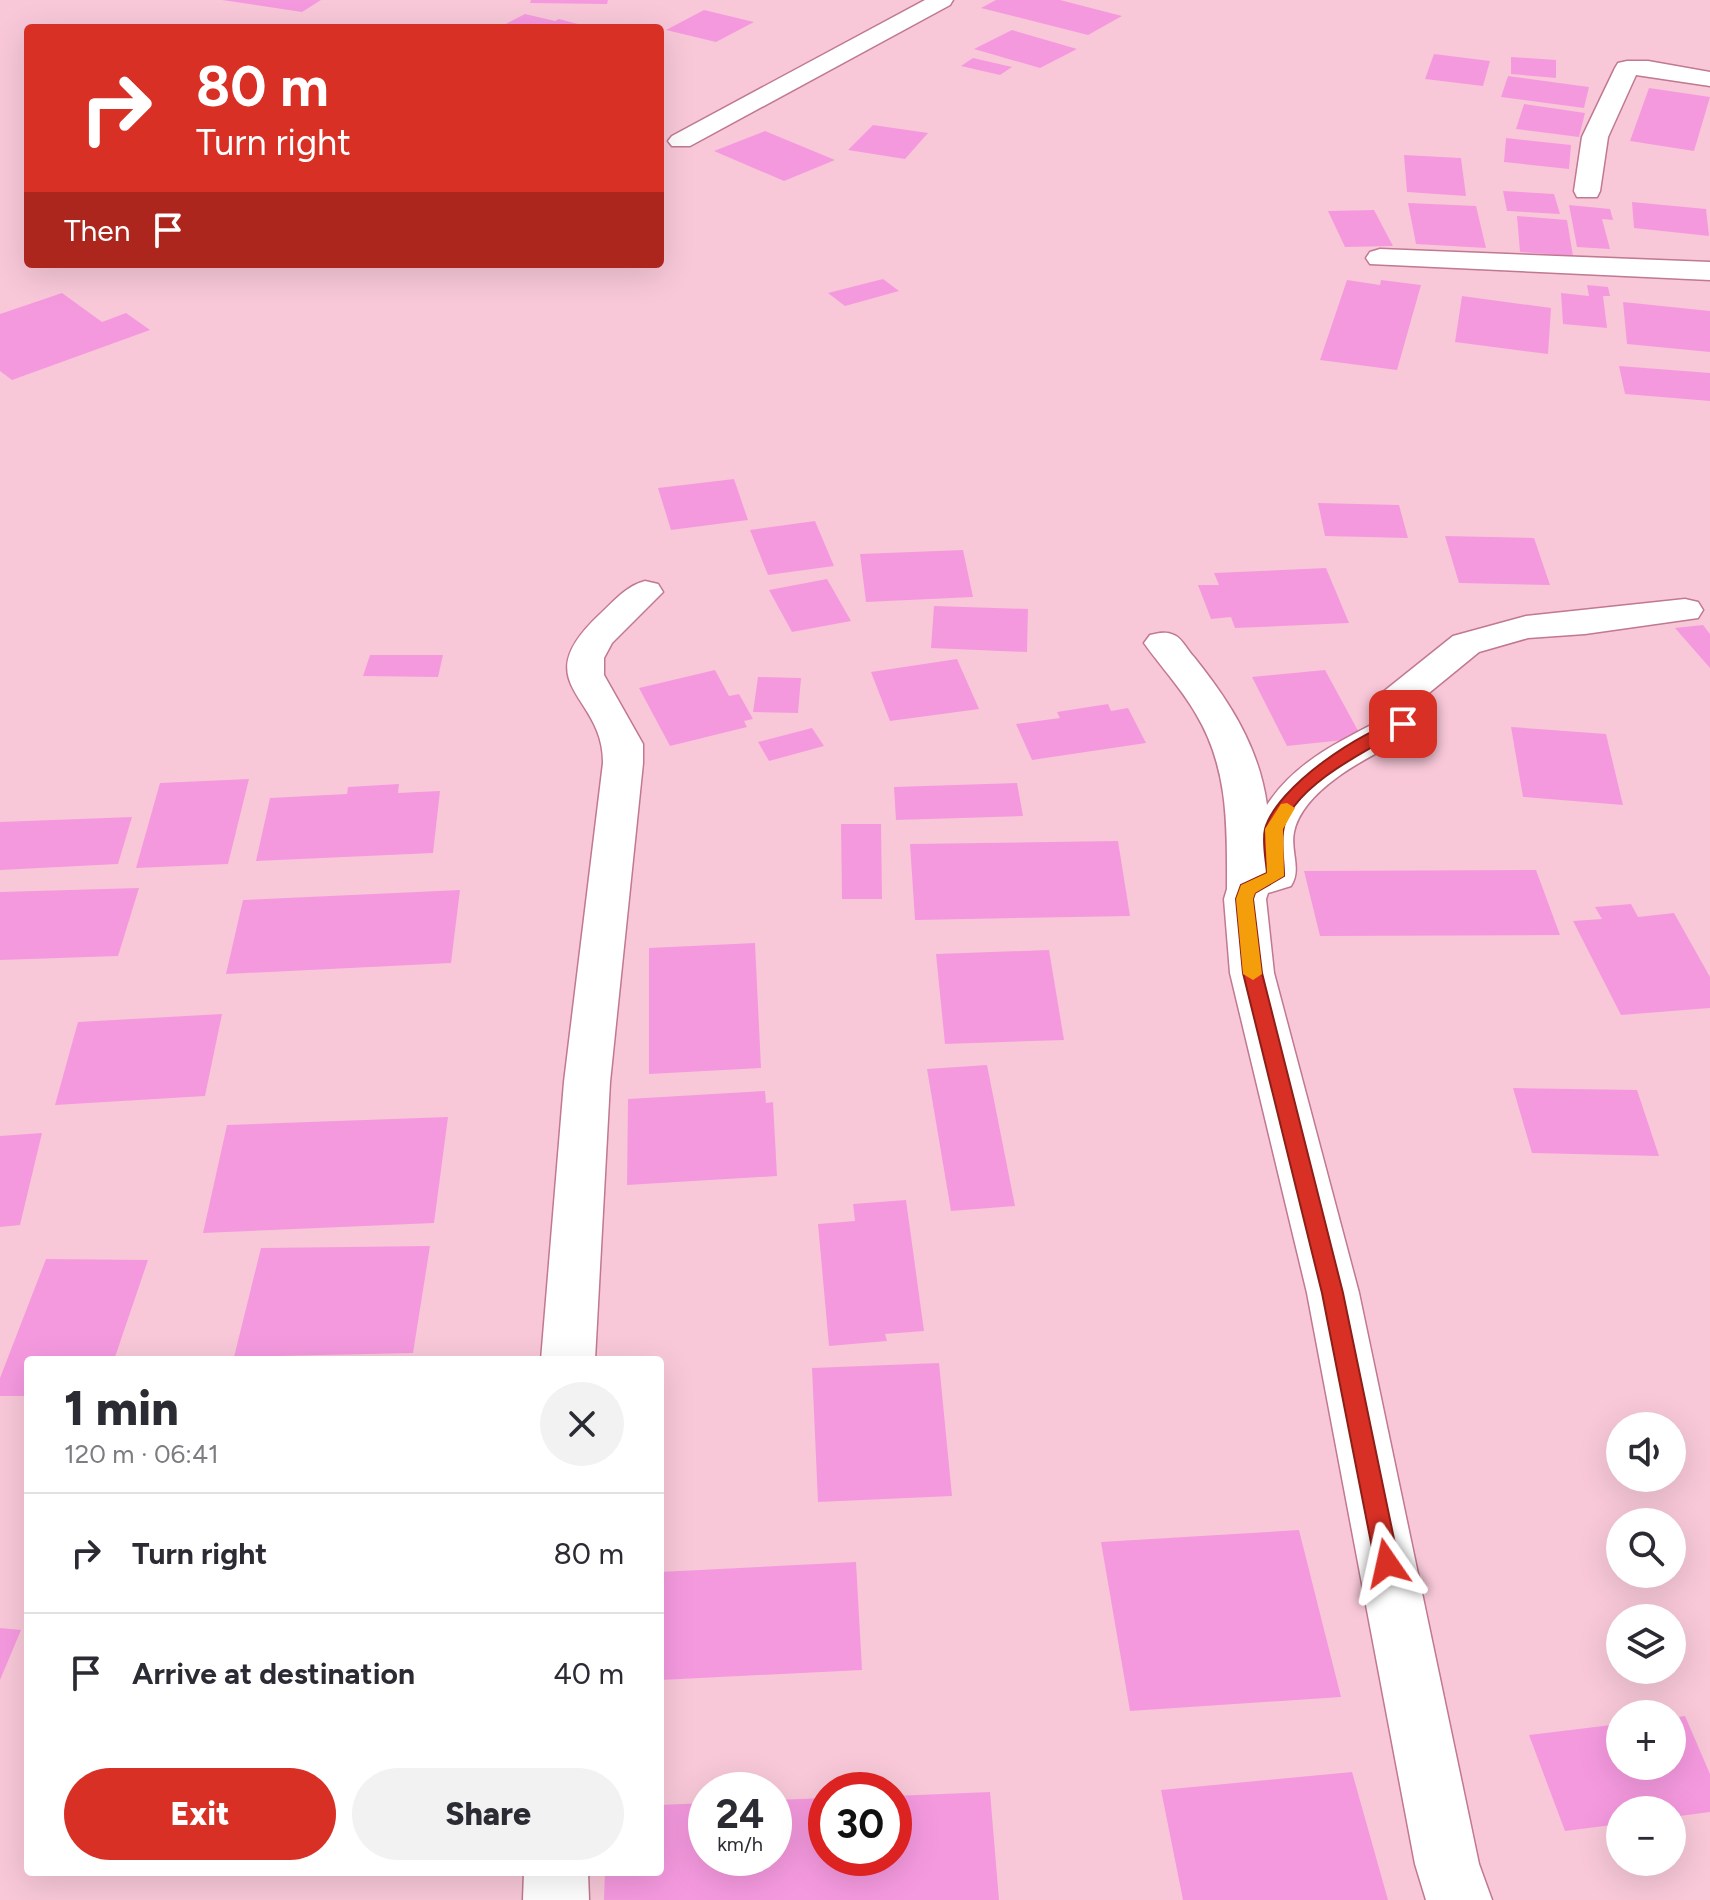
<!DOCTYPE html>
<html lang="en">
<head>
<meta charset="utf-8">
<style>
  body { margin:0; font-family:Figtree,sans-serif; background:#f2f2f3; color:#2b2b33; height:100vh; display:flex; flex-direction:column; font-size:30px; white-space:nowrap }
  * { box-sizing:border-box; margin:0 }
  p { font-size:26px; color:#7c7c81 }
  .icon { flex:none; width:44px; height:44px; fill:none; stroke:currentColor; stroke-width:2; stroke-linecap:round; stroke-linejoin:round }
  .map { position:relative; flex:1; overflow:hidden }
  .side { position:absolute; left:24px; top:1356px; width:640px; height:520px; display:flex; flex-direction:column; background:#fff; border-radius:8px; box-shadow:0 8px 32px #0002 }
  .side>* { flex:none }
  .banner { position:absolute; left:24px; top:24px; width:640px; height:244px; border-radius:8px; box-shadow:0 8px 32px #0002; background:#d93025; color:#fff; overflow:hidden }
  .controls { position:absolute; left:1606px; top:1412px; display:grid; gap:16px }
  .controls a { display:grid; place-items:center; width:80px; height:80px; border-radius:50%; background:#fff; box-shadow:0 8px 32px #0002; font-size:40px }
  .speed { position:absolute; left:688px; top:1772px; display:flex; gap:16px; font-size:40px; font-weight:700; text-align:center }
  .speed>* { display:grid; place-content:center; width:104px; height:104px; border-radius:50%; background:#fff; box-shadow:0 8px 32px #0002; line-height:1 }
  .speed small { font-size:20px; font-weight:400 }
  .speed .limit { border:12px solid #d22; background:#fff; color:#111 }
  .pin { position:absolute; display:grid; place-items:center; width:68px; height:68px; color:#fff; margin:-34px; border-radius:16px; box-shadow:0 4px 12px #0006 }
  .me { position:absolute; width:88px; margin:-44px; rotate:349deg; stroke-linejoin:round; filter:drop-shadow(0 0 6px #0008) }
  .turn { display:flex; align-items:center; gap:28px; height:168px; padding:0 40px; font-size:36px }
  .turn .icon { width:104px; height:104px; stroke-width:2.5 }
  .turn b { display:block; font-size:56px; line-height:68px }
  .then { display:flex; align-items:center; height:76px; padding:0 40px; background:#0003; gap:16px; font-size:30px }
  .round { display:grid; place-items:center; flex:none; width:84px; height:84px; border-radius:42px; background:#f2f2f3 }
  .head { display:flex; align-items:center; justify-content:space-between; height:136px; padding:0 40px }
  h1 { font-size:48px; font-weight:800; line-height:60px }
  .button { display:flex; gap:16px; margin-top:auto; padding:16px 40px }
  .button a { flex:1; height:92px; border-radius:48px; background:#d93025; color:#fff; font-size:32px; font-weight:800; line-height:92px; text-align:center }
  .button a+a { background:#f2f2f3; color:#2b2b33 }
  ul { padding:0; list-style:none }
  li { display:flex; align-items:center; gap:24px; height:120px; padding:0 40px; border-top:2px solid #e1e1e2 }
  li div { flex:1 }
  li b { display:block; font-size:30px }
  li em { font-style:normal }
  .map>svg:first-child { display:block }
  .building { fill:#f599df }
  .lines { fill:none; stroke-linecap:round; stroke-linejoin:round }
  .minor-casing { stroke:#c17892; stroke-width:3 }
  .minor { fill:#fff; fill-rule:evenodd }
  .route { fill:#d93025; stroke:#8d1f18; stroke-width:2 }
  .slow { fill:#f59e0b }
</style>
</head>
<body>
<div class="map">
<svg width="1710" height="1900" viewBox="0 0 1710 1900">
  <rect width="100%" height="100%" fill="#f8c8d8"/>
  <g class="building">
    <polygon points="222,0 321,0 302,12"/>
    <polygon points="531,0 608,0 607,4 530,3"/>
    <polygon points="996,0 1060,0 1122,16 1088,35 981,8"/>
    <polygon points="704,10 754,22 716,42 666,30"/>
    <polygon points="525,14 555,21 559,19 593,28 498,28"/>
    <polygon points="1012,30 1077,49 1040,68 974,49"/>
    <polygon points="1434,54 1490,61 1483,86 1425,79"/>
    <polygon points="1511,57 1556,60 1556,78 1511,74"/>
    <polygon points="973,58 1012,67 1000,75 961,66"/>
    <polygon points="1508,76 1589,87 1584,108 1501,97"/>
    <polygon points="1649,88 1710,97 1694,151 1630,141"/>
    <polygon points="1524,104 1585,113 1579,137 1516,129"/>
    <polygon points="873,125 928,133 905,159 848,150"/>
    <polygon points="765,131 835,160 784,181 714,151"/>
    <polygon points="1506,138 1571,145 1569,169 1504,162"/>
    <polygon points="1404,155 1461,158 1466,196 1407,192"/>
    <polygon points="1503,191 1554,194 1560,214 1507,211"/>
    <polygon points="1632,202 1706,209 1709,236 1634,228"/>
    <polygon points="1408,203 1476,206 1486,248 1416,244"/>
    <polygon points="1569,205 1610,209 1613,220 1602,219 1610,249 1577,247"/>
    <polygon points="1374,210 1393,246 1345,247 1328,211"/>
    <polygon points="1517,216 1567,220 1573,256 1520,252"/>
    <polygon points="883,279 899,291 845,306 828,293"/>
    <polygon points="1347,280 1380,285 1381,280 1421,285 1397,370 1320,360"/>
    <polygon points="1587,285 1608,287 1610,296 1603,296 1607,328 1563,324 1561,293 1589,296"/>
    <polygon points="62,293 102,322 126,313 150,330 12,380 0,371 0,314"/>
    <polygon points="1462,296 1551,308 1548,354 1455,342"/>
    <polygon points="1623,302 1710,311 1710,352 1627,344"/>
    <polygon points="1619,366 1710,373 1710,401 1625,394"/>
    <polygon points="734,479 748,520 671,530 658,488"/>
    <polygon points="1318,503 1399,505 1408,538 1325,536"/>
    <polygon points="815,521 834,566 768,575 750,530"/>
    <polygon points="1445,536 1534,538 1550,585 1459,583"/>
    <polygon points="963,550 973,597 866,602 860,554"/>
    <polygon points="1326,568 1349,623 1235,628 1231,617 1211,619 1198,585 1219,585 1214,573"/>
    <polygon points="827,579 851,621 792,632 769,590"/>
    <polygon points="934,606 1028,609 1027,652 931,648"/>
    <polygon points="1703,625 1710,634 1710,668 1675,628"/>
    <polygon points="370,655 443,655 438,677 363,676"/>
    <polygon points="957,659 979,709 890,721 871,672"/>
    <polygon points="715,670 729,696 739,694 753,719 744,721 747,727 670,746 639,688"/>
    <polygon points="1325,670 1362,738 1287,746 1252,677"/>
    <polygon points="758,677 801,678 798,713 753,712"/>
    <polygon points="1108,704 1111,711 1128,708 1146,743 1032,760 1016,724 1060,718 1057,712"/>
    <polygon points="1511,727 1606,734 1623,805 1523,797"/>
    <polygon points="812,728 824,746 769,761 758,742"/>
    <polygon points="249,779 228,864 136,868 160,783"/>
    <polygon points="1017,783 1023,816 896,820 894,787"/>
    <polygon points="399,784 398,793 440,791 433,853 256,861 270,798 347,794 348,787"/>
    <polygon points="132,817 118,864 0,870 0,822"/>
    <polygon points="841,824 881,824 882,899 842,899"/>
    <polygon points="1118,841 1130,916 915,920 910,844"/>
    <polygon points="1536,870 1560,935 1320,936 1304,871"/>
    <polygon points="139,888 118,956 0,960 0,892"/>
    <polygon points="460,890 451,963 226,974 243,900"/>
    <polygon points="1631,904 1638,917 1674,913 1710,977 1710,1008 1621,1015 1573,921 1602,919 1595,907"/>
    <polygon points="755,943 761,1068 649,1074 649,948"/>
    <polygon points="1049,950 1064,1040 945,1044 936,954"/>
    <polygon points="222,1014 205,1096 55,1105 78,1022"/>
    <polygon points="987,1065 1015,1206 951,1211 927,1069"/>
    <polygon points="1513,1088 1637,1090 1659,1156 1532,1153"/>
    <polygon points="765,1091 766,1103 773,1102 777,1176 627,1185 628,1099"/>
    <polygon points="448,1117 434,1223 203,1233 227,1125"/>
    <polygon points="42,1133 20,1225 0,1227 0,1136"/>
    <polygon points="906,1200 924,1331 885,1334 887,1341 829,1346 818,1224 855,1221 853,1204"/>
    <polygon points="430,1246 413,1353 234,1357 261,1248"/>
    <polygon points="46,1259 148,1260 114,1360 28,1360 28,1396 0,1396 0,1378"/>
    <polygon points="939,1363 952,1496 818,1502 812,1368"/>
    <polygon points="1299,1530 1341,1697 1130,1711 1101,1542"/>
    <polygon points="856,1562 862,1670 660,1680 660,1572"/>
    <polygon points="0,1628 21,1630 0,1680"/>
    <polygon points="1685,1716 1710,1774 1710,1812 1672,1817 1672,1810 1620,1810 1620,1824 1565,1831 1529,1735 1620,1724 1620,1766 1672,1766 1672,1718"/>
    <polygon points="1352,1772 1388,1900 1183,1900 1161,1790"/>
    <polygon points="990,1792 999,1900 604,1900 605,1872 660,1872 660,1805 706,1803 706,1858 774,1858 774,1800 826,1798 826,1858 894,1858 894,1796"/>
  </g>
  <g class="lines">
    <defs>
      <g id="minor">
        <polygon points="925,0 953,0 950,5 690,146 672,146 668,141 672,136"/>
        <polygon points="1627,61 1648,61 1710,72 1710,86 1636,75 1608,137 1600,191 1597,197 1577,197 1574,191 1582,137 1615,68 1618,63"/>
        <polygon points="1380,249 1710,262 1710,280 1370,264 1366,258 1370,252"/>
        <path d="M645,581L658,584L663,592L612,643L604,658V675L643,744V763L610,1082L595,1360H541L564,1082L603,763C604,694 524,685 600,614C614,601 626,586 645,581Z"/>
        <path d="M1685,599L1698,602L1703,610L1698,618L1585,634L1528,638L1479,652L1413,706L1422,724L1417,732C1379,752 1304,785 1294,832C1290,851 1302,869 1291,886L1268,893L1266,899L1274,973L1359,1293L1479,1864L1492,1900H1426L1415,1864L1307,1293L1230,973L1224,899L1227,889C1227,827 1229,769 1196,714C1181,688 1161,667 1144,643L1150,635C1158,633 1166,631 1174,635C1182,638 1188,651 1194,657C1230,702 1259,747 1267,805C1294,763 1338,742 1381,720L1373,704L1378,696L1453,636L1526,616Z"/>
        <polygon points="524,1872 588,1872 589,1900 523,1900"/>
      </g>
    </defs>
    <use href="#minor" class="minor-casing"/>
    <use href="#minor" class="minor"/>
  </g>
  <path class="route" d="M1403,719L1409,720V727C1373,747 1288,787 1283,832C1281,846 1284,862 1284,876L1255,893L1253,899L1262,973L1343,1293L1399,1563L1395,1571L1387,1574L1378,1571L1375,1563L1322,1293L1243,973L1236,899L1241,885L1267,873C1266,860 1262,842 1265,829C1277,786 1362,730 1403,719Z"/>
  <polygon class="slow" points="1287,803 1295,808 1283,829 1284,876 1255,893 1253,899 1262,974 1253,980 1243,974 1236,899 1241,885 1267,873 1265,829 1281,804"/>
</svg>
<div class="controls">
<a><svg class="icon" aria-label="sound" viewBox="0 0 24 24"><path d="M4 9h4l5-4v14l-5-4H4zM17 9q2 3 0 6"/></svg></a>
<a><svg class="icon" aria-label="search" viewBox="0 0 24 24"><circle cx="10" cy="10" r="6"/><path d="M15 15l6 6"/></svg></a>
<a><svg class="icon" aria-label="layers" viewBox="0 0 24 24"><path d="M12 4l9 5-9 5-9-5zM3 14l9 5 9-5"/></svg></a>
<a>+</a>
<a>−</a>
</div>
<div class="speed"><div>24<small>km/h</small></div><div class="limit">30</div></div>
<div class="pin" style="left:1403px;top:724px;background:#d93025"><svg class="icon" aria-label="arrive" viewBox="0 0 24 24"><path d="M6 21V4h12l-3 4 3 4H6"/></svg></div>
<svg class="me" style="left:1387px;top:1563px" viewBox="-20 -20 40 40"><path d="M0-17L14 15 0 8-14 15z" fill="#d93025" stroke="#fff" stroke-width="4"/></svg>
<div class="banner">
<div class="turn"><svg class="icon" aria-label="right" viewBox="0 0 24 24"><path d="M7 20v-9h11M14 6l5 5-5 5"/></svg><div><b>80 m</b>Turn right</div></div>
<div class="then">Then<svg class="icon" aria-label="arrive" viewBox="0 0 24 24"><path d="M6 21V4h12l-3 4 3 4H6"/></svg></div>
</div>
<section class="side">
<div class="head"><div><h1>1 min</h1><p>120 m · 06:41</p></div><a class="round"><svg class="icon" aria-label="close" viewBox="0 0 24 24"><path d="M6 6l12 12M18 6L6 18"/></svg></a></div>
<ul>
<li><svg class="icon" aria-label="right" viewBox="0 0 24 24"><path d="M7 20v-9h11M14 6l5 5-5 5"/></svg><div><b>Turn right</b></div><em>80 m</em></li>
<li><svg class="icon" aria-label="arrive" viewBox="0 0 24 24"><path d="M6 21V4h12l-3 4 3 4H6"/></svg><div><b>Arrive at destination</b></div><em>40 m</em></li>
</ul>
<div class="button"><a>Exit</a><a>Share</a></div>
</section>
</div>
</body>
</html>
